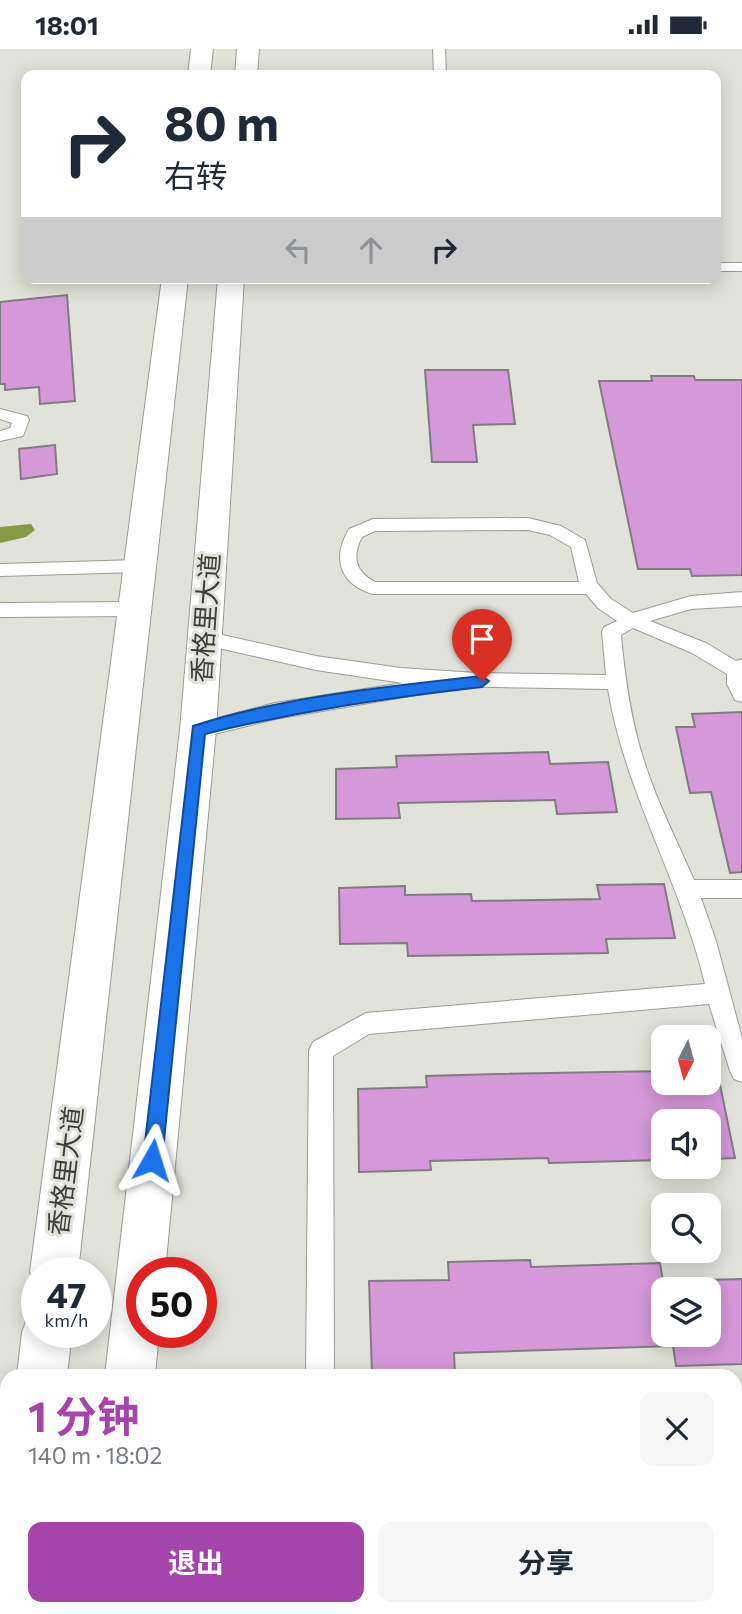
<!DOCTYPE html>
<html lang="zh">
<head>
<meta charset="utf-8">
<style>
  body { margin:0; font-family:Commissioner,"Noto Sans SC",sans-serif; background:#f6f6f7; color:#1f2937; height:100vh; display:flex; flex-direction:column; font-size:26px; white-space:nowrap }
  * { box-sizing:border-box; margin:0 }
  p { font-size:23px; color:#747a83 }
  .icon { flex:none; width:38px; height:38px; fill:none; stroke:currentColor; stroke-width:2; stroke-linecap:round; stroke-linejoin:round }
  .map { position:relative; flex:1; overflow:hidden }
  .details { position:absolute; left:0px; top:1320px; width:742px; height:247px; display:flex; flex-direction:column; background:#fff; border-radius:21px 21px 0 0; box-shadow:0 4px 18px #0003 }
  .details>* { flex:none }
  .top-card { position:absolute; left:21px; top:21px; width:700px; height:214px; border-radius:14px; box-shadow:0 4px 18px #0003; background:#fff; color:#1f2937; overflow:hidden }
  .needle { width:46px; rotate:186deg }
  .buttons { position:absolute; left:651px; top:976px; display:grid; gap:14px }
  .buttons a { display:grid; place-items:center; width:70px; height:70px; border-radius:14px; background:#fff; box-shadow:0 4px 18px #0003; font-size:35px }
  .speed { position:absolute; left:21px; top:1208px; display:flex; gap:14px; font-size:35px; font-weight:700; text-align:center }
  .speed>* { display:grid; place-content:center; width:91px; height:91px; border-radius:50%; background:#fff; box-shadow:0 4px 18px #0003; line-height:1 }
  .speed small { font-size:18px; font-weight:400 }
  .speed .limit { border:10px solid #d22; background:#fff; color:#111 }
  .pin { position:absolute; display:grid; place-items:center; width:60px; height:60px; color:#fff; margin:-72px -30px; border-radius:50% 50% 50% 0; rotate:-45deg; box-shadow:0 0 7px #0007 }
  .pin .icon { rotate:45deg }
  .me { position:absolute; width:77px; margin:-38px; rotate:6deg; stroke-linejoin:round; filter:drop-shadow(0 0 5px #0008) }
  .turn { display:flex; align-items:center; gap:24px; height:147px; padding:0 28px; font-size:32px }
  .turn .icon { width:91px; height:91px; stroke-width:2.5 }
  .turn b { display:block; font-size:49px; line-height:60px }
  .lanes { display:flex; align-items:center; height:66px; padding:0 28px; background:#0003; justify-content:center; gap:35px; direction:ltr }
  .lanes .off { opacity:.35 }
  .round { display:grid; place-items:center; flex:none; width:74px; height:74px; border-radius:14px; background:#f6f6f7 }
  .headline { display:flex; align-items:center; justify-content:space-between; height:119px; padding:0 28px }
  h1 { font-size:42px; font-weight:700; line-height:52px; color:#a545ac }
  .action { display:flex; gap:14px; margin-top:auto; padding:14px 28px }
  .action a { flex:1; height:80px; border-radius:14px; background:#a545ac; color:#fff; font-size:28px; font-weight:700; line-height:80px; text-align:center }
  .action a+a { background:#f6f6f7; color:#1f2937 }
  .status { display:flex; justify-content:space-between; align-items:center; height:49px; padding:0 35px; background:#fff; direction:ltr }
  .status svg { height:19px; fill:currentColor }
  .map>svg:first-child { display:block }
  .water { fill:#869a45 }
  .building { fill:#d598d9; stroke:#817b82; stroke-width:2; fill-rule:evenodd }
  .lines { fill:none; stroke-linecap:round; stroke-linejoin:round }
  .service-casing { stroke:#9a9d94; stroke-width:2 }
  .secondary-casing { stroke:#9a9d94; stroke-width:2 }
  .service { fill:#fff; fill-rule:evenodd }
  .secondary { fill:#fff; fill-rule:evenodd }
  .route { fill:#1a73e8; stroke:#114b97; stroke-width:2 }
  .labels { text-anchor:middle; stroke-width:6; stroke-linejoin:round; paint-order:stroke }
  .street-label { font-size:26px; fill:#3c3d3a; stroke:#e1e3da }
</style>
</head>
<body>
<div class="status"><b>18:01</b><svg viewBox="0 0 49 12"><path d="M0 12V9h3v3zM5 12V6h3v6zM10 12V3h3v9zM15 12V0h3v12zM26 1h20v11H26zM47 4h2v5h-2z"/></svg></div>
<div class="map">
<svg width="742" height="1565" viewBox="0 0 742 1565">
  <rect width="100%" height="100%" fill="#e1e3da"/>
  <polygon class="water" points="31,475 35,481 26,488 0,494 0,478"/>
  <g class="building">
    <polygon points="67,246 75,352 40,355 39,338 5,341 5,335 0,335 0,253"/>
    <polygon points="425,321 508,321 515,375 473,376 477,413 432,413"/>
    <polygon points="651,327 694,327 695,331 742,331 742,526 692,527 690,520 638,520 599,332 652,332"/>
    <polygon points="55,396 57,425 21,430 19,400"/>
    <polygon points="742,663 742,823 730,824 711,743 690,744 676,678 695,678 692,665"/>
    <polygon points="548,703 550,715 608,713 617,763 557,765 555,751 398,754 400,769 336,770 336,720 397,718 396,707"/>
    <polygon points="664,835 675,889 606,890 608,904 408,907 407,894 340,895 339,839 405,837 405,846 471,845 472,852 600,850 597,836"/>
    <polygon points="709,1021 717,1021 735,1109 709,1110 709,1073 663,1073 663,1111 549,1114 548,1109 430,1112 431,1121 359,1123 358,1040 427,1038 426,1027 498,1025 663,1022 663,1034 709,1034"/>
    <path d="M530,1211L531,1218L660,1214L663,1232L742,1230V1315L676,1317L673,1297L454,1304L455,1325L372,1326L369,1232L449,1231L448,1213ZM663,1241H709V1286H663Z"/>
  </g>
  <g class="lines">
    <defs>
      <g id="service">
        <polygon points="433,0 445,0 446,26 434,26"/>
        <rect x="716" y="214" width="26" height="8"/>
        <polygon points="0,360 27,367 29,371 23,387 0,392 0,382 10,379 12,374 0,370"/>
        <path d="M528,469L561,477L585,491L597,534L611,550L633,564L691,547L742,543V557L691,560L650,572L706,594L736,612L742,610V653L735,651L727,635V625L692,604L633,579L621,586C625,630 631,673 645,715C658,755 677,792 694,831H742V849H701L716,892L742,989V1033L734,1030L730,1022L709,955L369,985L333,1007L334,1326H306L309,1001L313,993L366,964L705,935C681,833 625,744 608,640L437,637L435,642L428,644L275,670L198,689L191,686L188,681L191,676L275,654L403,634L316,621L205,596L198,594L196,589L198,584L205,582L316,607L401,619L477,624L606,626L602,583L604,578L617,572L598,559L586,545H373C339,535 332,509 349,480L373,470ZM528,481L550,486L571,498L579,533H375C355,523 352,507 362,488L375,482Z"/>
        <polygon points="139,511 145,513 148,517 145,521 139,523 0,527 0,515"/>
        <polygon points="135,553 141,555 144,560 141,565 135,567 0,568 0,554"/>
        <polygon points="304,1559 334,1559 333,1565 303,1565"/>
      </g>
      <g id="secondary">
        <polygon points="191,0 213,0 210,26 188,26"/>
        <polygon points="237,0 259,0 257,26 235,26"/>
        <polygon points="162,229 188,229 78,1223 37,1223 37,1240 30,1223"/>
        <polygon points="218,229 244,229 216,681 165,1223 142,1223 142,1283 159,1283 155,1326 105,1326 180,681"/>
        <polygon points="37,1262 37,1283 72,1283 67,1326 17,1326 22,1283 29,1265"/>
        <polygon points="7,1534 7,1559 41,1559 41,1565 0,1565 0,1537"/>
        <polygon points="77,1559 133,1559 132,1565 76,1565"/>
      </g>
    </defs>
    <use href="#service" class="service-casing"/>
    <use href="#secondary" class="secondary-casing"/>
    <use href="#service" class="service"/>
    <use href="#secondary" class="secondary"/>
  </g>
  <path class="route" d="M482,627L489,632L482,638C386,649 299,662 205,685L162,1111L159,1118L152,1121L146,1118L143,1111L193,677C286,647 385,638 482,627Z"/>
  <g class="labels">
    <g class="street-label">
      <text transform="translate(206 569) rotate(-86)" y="9">香格里大道</text>
      <text transform="translate(66 1122) rotate(-83)" y="9">香格里大道</text>
    </g>
  </g>
</svg>
<div class="buttons">
<a><svg class="needle" viewBox="-14 -14 28 28"><path d="M0-13l5 13h-10z" fill="#e53935"/><path d="M0 13l5-13h-10z" fill="#747a83"/></svg></a>
<a><svg class="icon" aria-label="sound" viewBox="0 0 24 24"><path d="M4 9h4l5-4v14l-5-4H4zM17 9q2 3 0 6"/></svg></a>
<a><svg class="icon" aria-label="search" viewBox="0 0 24 24"><circle cx="10" cy="10" r="6"/><path d="M15 15l6 6"/></svg></a>
<a><svg class="icon" aria-label="layers" viewBox="0 0 24 24"><path d="M12 4l9 5-9 5-9-5zM3 14l9 5 9-5"/></svg></a>
</div>
<div class="speed"><div>47<small>km/h</small></div><div class="limit">50</div></div>
<div class="pin" style="left:482px;top:632px;background:#d93025"><svg class="icon" aria-label="arrive" viewBox="0 0 24 24"><path d="M6 21V4h12l-3 4 3 4H6"/></svg></div>
<svg class="me" style="left:152px;top:1111px" viewBox="-20 -20 40 40"><path d="M0-17L14 15 0 8-14 15z" fill="#1a73e8" stroke="#fff" stroke-width="4"/></svg>
<div class="top-card">
<div class="turn"><svg class="icon" aria-label="right" viewBox="0 0 24 24"><path d="M7 20v-9h11M14 6l5 5-5 5"/></svg><div><b>80 m</b>右转</div></div>
<div class="lanes"><svg class="icon off" aria-label="left" viewBox="0 0 24 24"><path d="M17 20v-9H6M10 6l-5 5 5 5"/></svg><svg class="icon off" aria-label="ahead" viewBox="0 0 24 24"><path d="M12 20V5M6 11l6-6 6 6"/></svg><svg class="icon" aria-label="right" viewBox="0 0 24 24"><path d="M7 20v-9h11M14 6l5 5-5 5"/></svg></div>
</div>
<section class="details">
<div class="headline"><div><h1>1 分钟</h1><p>140 m · 18:02</p></div><a class="round"><svg class="icon" aria-label="close" viewBox="0 0 24 24"><path d="M6 6l12 12M18 6L6 18"/></svg></a></div>
<div class="action"><a>退出</a><a>分享</a></div>
</section>
</div>
</body>
</html>
